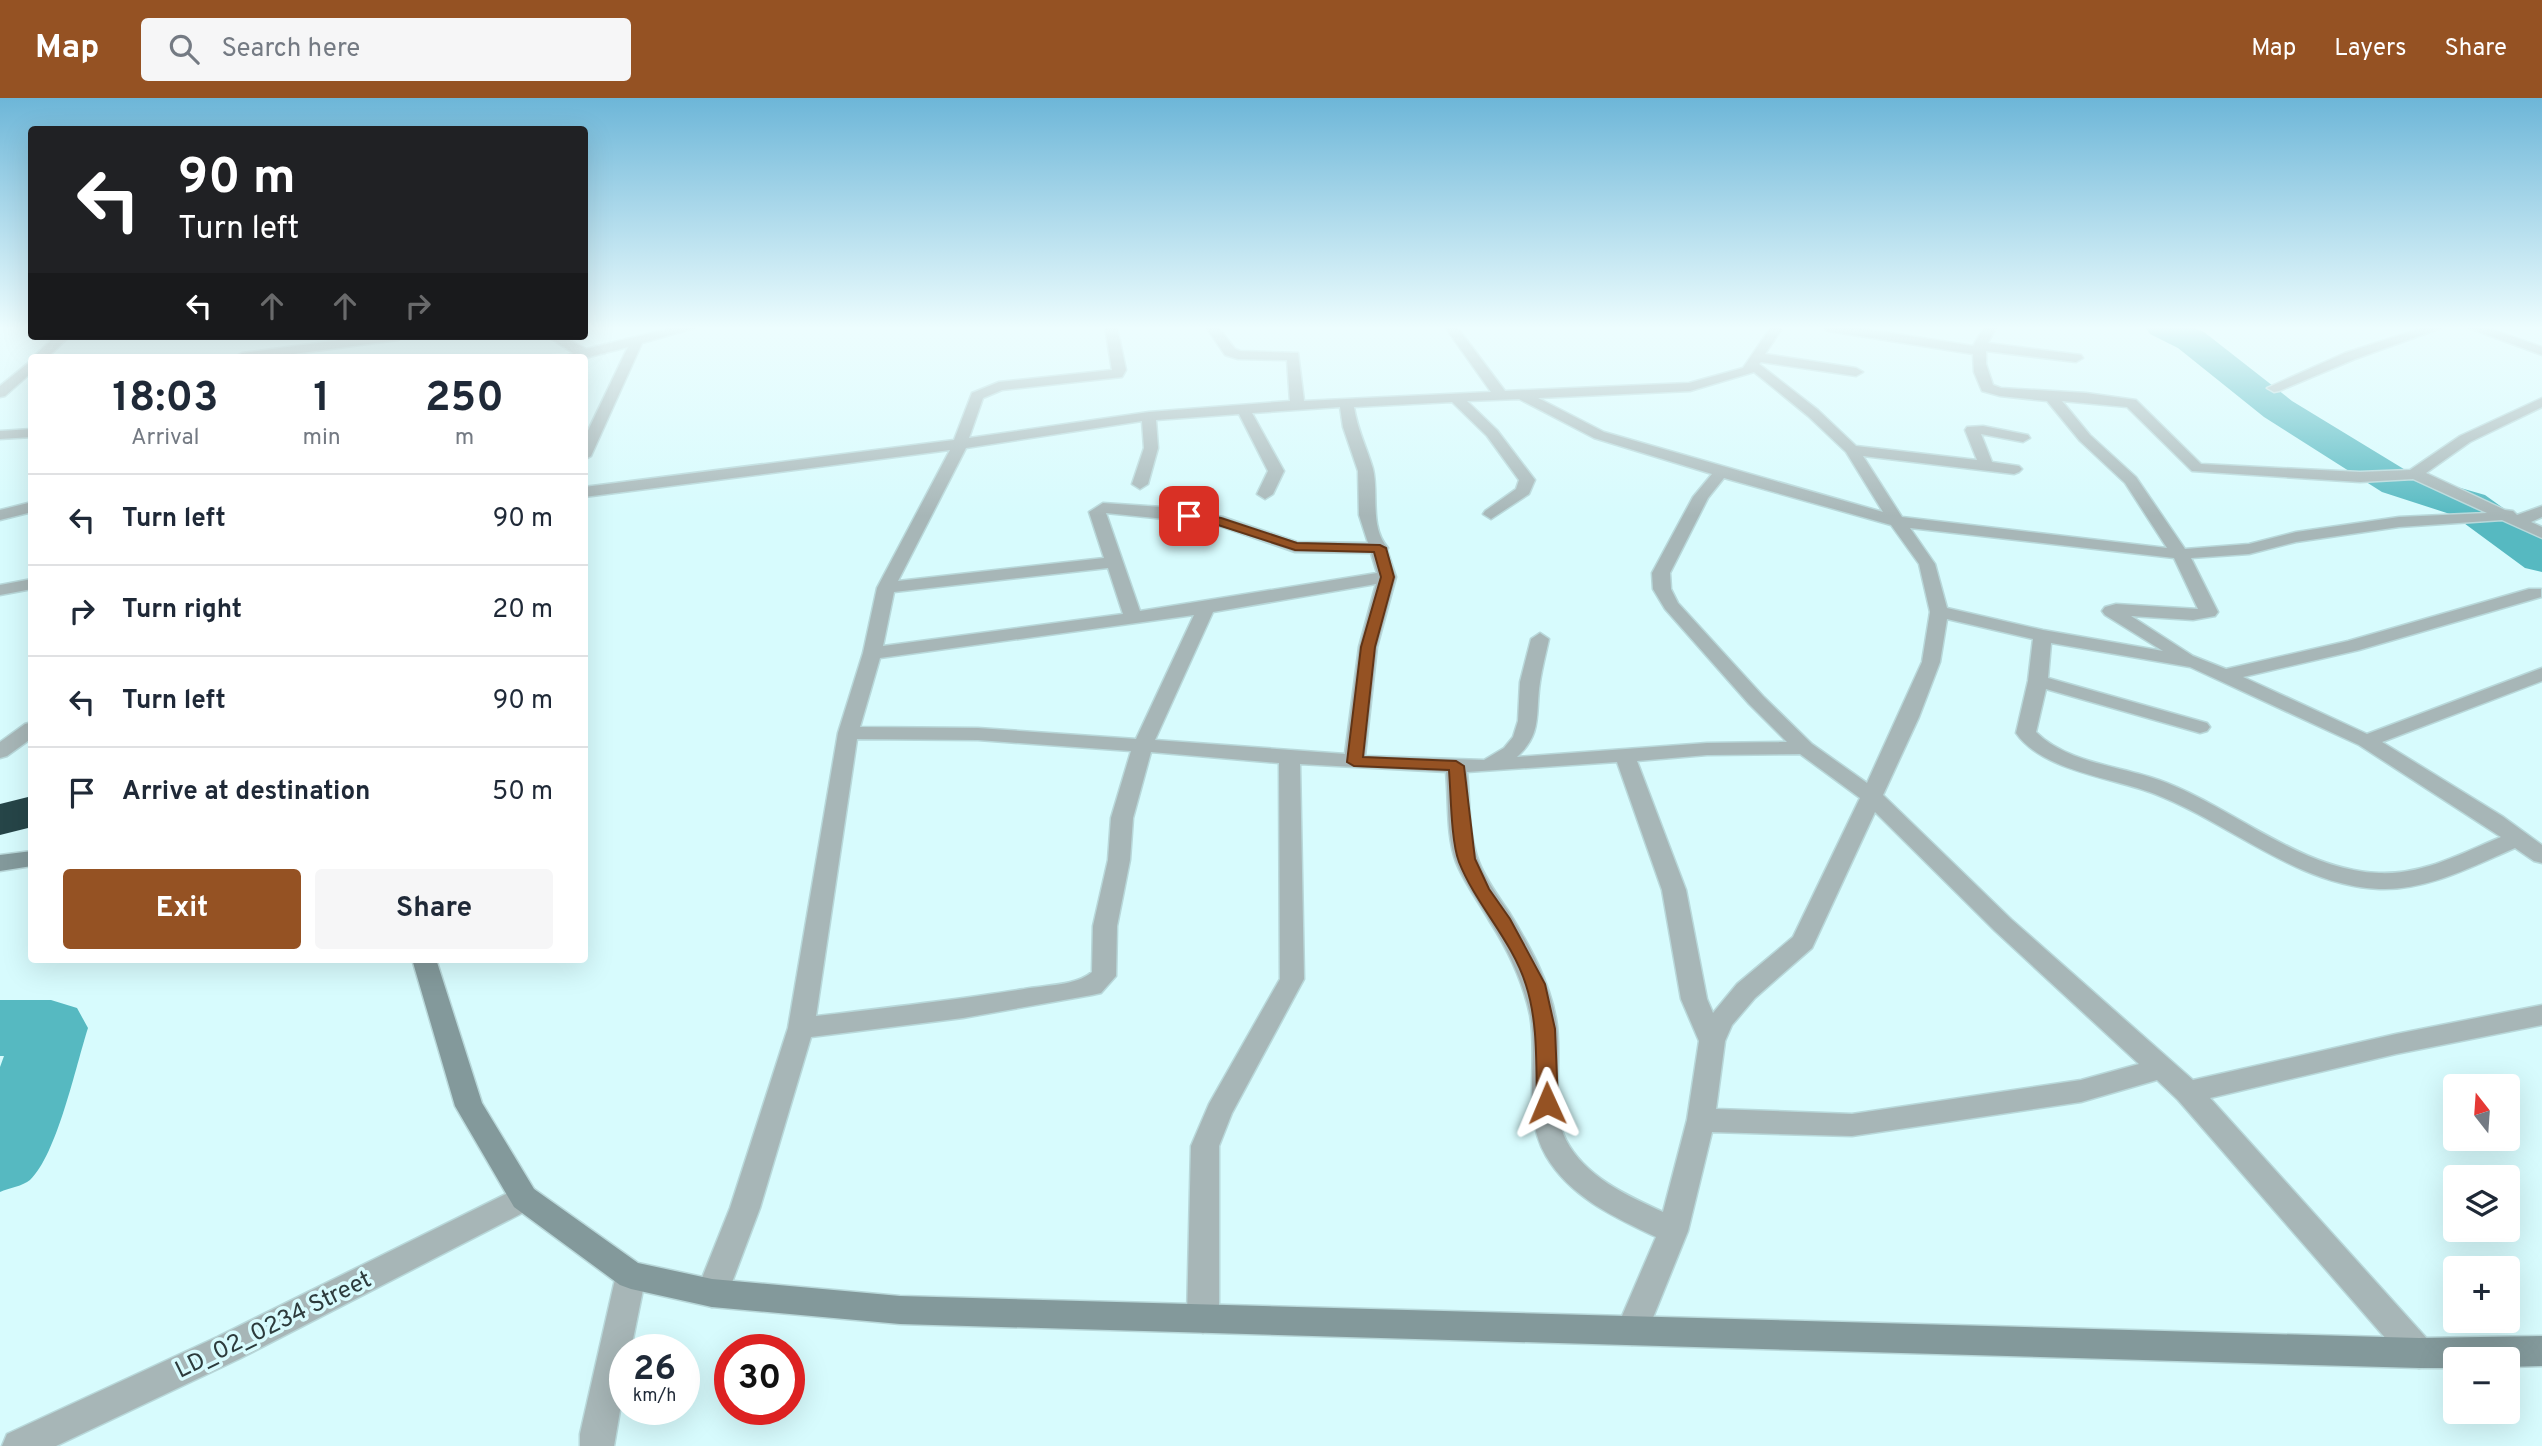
<!DOCTYPE html>
<html lang="en">
<head>
<meta charset="utf-8">
<style>
  body { margin:0; font-family:Overpass,sans-serif; background:#f6f6f7; color:#1f2937; height:100vh; display:flex; flex-direction:column; font-size:26px; white-space:nowrap }
  * { box-sizing:border-box; margin:0 }
  p { font-size:23px; color:#747a83 }
  .icon { flex:none; width:38px; height:38px; fill:none; stroke:currentColor; stroke-width:2; stroke-linecap:round; stroke-linejoin:round }
  .map { position:relative; flex:1; overflow:hidden }
  .panel { position:absolute; left:28px; top:256px; width:560px; height:609px; display:flex; flex-direction:column; background:#fff; border-radius:7px; box-shadow:0 7px 28px #0002 }
  .panel>* { flex:none }
  .banner { position:absolute; left:28px; top:28px; width:560px; height:214px; border-radius:7px; box-shadow:0 7px 28px #0002; background:#202124; color:#fff; overflow:hidden }
  .needle { width:46px; rotate:343deg }
  .controls { position:absolute; left:2443px; top:976px; display:grid; gap:14px }
  .controls a { display:grid; place-items:center; width:77px; height:77px; border-radius:7px; background:#fff; box-shadow:0 7px 28px #0002; font-size:35px }
  .speed { position:absolute; left:609px; top:1236px; display:flex; gap:14px; font-size:35px; font-weight:700; text-align:center }
  .speed>* { display:grid; place-content:center; width:91px; height:91px; border-radius:50%; background:#fff; box-shadow:0 7px 28px #0002; line-height:1 }
  .speed small { font-size:18px; font-weight:400 }
  .speed .limit { border:10px solid #d22; background:#fff; color:#111 }
  .pin { position:absolute; display:grid; place-items:center; width:60px; height:60px; color:#fff; margin:-30px; border-radius:14px; box-shadow:0 4px 10px #0006 }
  .me { position:absolute; width:77px; margin:-38px; rotate:359deg; stroke-linejoin:round; filter:drop-shadow(0 0 5px #0008) }
  .turn { display:flex; align-items:center; gap:24px; height:147px; padding:0 35px; font-size:32px }
  .turn .icon { width:91px; height:91px; stroke-width:2.5 }
  .turn b { display:block; font-size:49px; line-height:60px }
  .lanes { display:flex; align-items:center; height:66px; padding:0 35px; background:#0003; justify-content:center; gap:35px; direction:ltr }
  .lanes .off { opacity:.35 }
  .eta { display:flex; justify-content:space-evenly; align-items:center; height:119px; text-align:center }
  .eta b { font-size:42px; font-weight:700; line-height:49px }
  .button { display:flex; gap:14px; margin-top:auto; padding:14px 35px }
  .button a { flex:1; height:80px; border-radius:7px; background:#955223; color:#fff; font-size:28px; font-weight:700; line-height:80px; text-align:center }
  .button a+a { background:#f6f6f7; color:#1f2937 }
  ul { padding:0; list-style:none }
  li { display:flex; align-items:center; gap:21px; height:91px; padding:0 35px; border-top:2px solid #e0e1e3 }
  li div { flex:1 }
  li b { display:block; font-size:26px }
  li em { font-style:normal }
  header { display:flex; align-items:center; gap:42px; box-sizing:border-box; height:98px; padding:0 35px; background:#955223; color:#fff }
  header strong { font-size:33px }
  nav { display:flex; gap:38px; margin-inline-start:auto; font-size:24px }
  .search { width:490px; height:63px; background:#f6f6f7; display:flex; align-items:center; gap:18px; box-sizing:border-box; padding:0 24px; border-radius:7px; color:#747a83; font-size:26px }
  .map>svg:first-child { display:block }
  .lines { fill:none; stroke-linecap:round; stroke-linejoin:round }
  .river { fill:#56b9c1; fill-rule:evenodd }
  .building { fill:#264548 }
  .street-casing { stroke:#b8d8da; stroke-width:3 }
  .secondary-casing { stroke:#b8d8da; stroke-width:3 }
  .street { fill:#a7b6b7; fill-rule:evenodd }
  .secondary { fill:#83999b; fill-rule:evenodd }
  .route { fill:#955223; stroke:#613517; stroke-width:2 }
  .labels { text-anchor:middle; stroke-width:7; stroke-linejoin:round; paint-order:stroke }
  .near-street-label { font-size:24px; fill:#2d3b3c; stroke:#d7fbfd }
</style>
</head>
<body>
<header>
<strong>Map</strong>
<div class="search"><svg class="icon" aria-label="search" viewBox="0 0 24 24"><circle cx="10" cy="10" r="6"/><path d="M15 15l6 6"/></svg>Search here</div>
<nav><a>Map</a><a>Layers</a><a>Share</a></nav>
</header>
<div class="map">
<svg width="2542" height="1348" viewBox="0 0 2542 1348">
  <rect width="100%" height="100%" fill="#d7fbfd"/>
  <g class="lines">
    <g class="river">
      <polygon points="2145,229 2192,229 2204,234 2292,303 2412,376 2485,397 2542,438 2542,474 2525,470 2453,417 2382,394 2264,319 2178,250 2150,236"/>
      <path d="M0,902H51L77,910L88,930C76,967 57,1057 30,1082C23,1088 9,1090 0,1094V969L4,958H0Z"/>
    </g>
  </g>
  <polygon class="building" points="32,698 32,729 0,737 0,706"/>
  <g class="lines">
    <defs>
      <g id="street">
        <polygon points="676,229 698,229 642,245 591,358 584,362 584,341 628,249 585,260 564,259 573,255 547,238 562,238 586,251"/>
        <path d="M1105,229H1117L1126,272L1122,279L1002,292L983,300L969,340L1149,314L1290,303L1287,262L1238,261L1225,257L1206,229H1218L1235,251L1240,253L1298,255L1304,303L1491,294L1445,229H1457L1505,293L1689,285L1743,270L1771,229H1783L1765,256L1856,270L1863,274L1856,278L1761,264L1759,266L1818,312L1856,348L1977,362L1965,332L1967,329L1983,328L2028,337L2030,340L2023,344L1981,336L1992,364L2019,368L2022,371L2019,374L2014,376L1863,358L1902,419L2167,450L2125,385L2080,343L2047,303L2000,298L1982,293L1974,274L1973,256L1828,233L1822,229H1853L1973,248L1984,229H1996L1988,245L2081,257L2083,260L2076,264L1986,253V266L1993,287L2001,290L2086,295L2136,302L2201,366L2360,374L2410,372L2460,338L2542,300V309L2470,344L2426,375L2505,412L2513,413L2517,417L2542,408V419L2531,424L2542,429V440L2502,422L2399,429L2296,444L2249,456L2191,460L2218,514L2215,518L2193,522L2131,518L2193,558L2226,571L2348,543L2529,491H2541V499L2359,552L2243,579L2367,636L2542,570V583L2382,644L2502,718L2542,747V765L2534,763L2515,750C2473,768 2427,793 2379,791C2296,787 2230,725 2155,696C2114,680 2042,673 2016,635L2028,583L2033,541L1947,521L1940,564L1919,619L1883,697L2011,821L2193,982L2396,936L2542,907V927L2396,956L2210,1000L2430,1244L2435,1255L2430,1266L2419,1270L2408,1266L2178,1002L2157,982L2081,1004L1852,1038L1712,1034L1688,1133L1648,1232L1643,1242L1632,1247L1621,1242L1616,1232L1656,1139C1614,1119 1570,1099 1546,1058C1521,1016 1539,963 1530,917C1523,884 1508,852 1490,824C1479,804 1464,785 1456,764C1446,736 1449,703 1446,674L1300,666L1304,881L1232,1015L1219,1048V1220L1214,1230L1203,1235L1192,1230L1187,1220L1191,1048L1209,1006L1280,881L1279,665L1151,654L1133,720L1130,762L1117,828L1116,878L1101,895L1092,897L963,920L811,939L760,1110L728,1195L723,1205L712,1209L701,1205L696,1195L730,1110L788,930L838,635L863,555L877,490L950,352L584,399V389L954,342L972,295L999,284L1112,272ZM1754,274L1808,318L1846,354L1883,414L1604,334L1538,300L1690,293ZM1519,301L1594,340L1712,376L1693,399L1652,475L1653,491L1665,511L1749,606L1787,644L1707,645L1517,659C1543,635 1535,616 1540,584C1542,570 1546,555 1549,541L1540,535L1531,541L1520,584L1518,623L1513,639L1504,650L1484,662L1365,658L1377,549L1396,479L1387,452L1388,450C1369,429 1379,396 1373,371C1367,350 1357,331 1354,309L1452,304L1487,338L1519,382L1516,391L1485,413L1483,416L1491,421L1529,396L1535,382L1497,332L1467,303ZM2062,303L2127,309L2192,373L2360,384L2413,381L2487,415L2399,419L2296,434L2249,446L2185,451L2136,379L2090,337ZM1340,309L1343,329L1358,373L1359,417L1368,445L1297,444L1223,419L1162,409L1103,405L1089,414L1104,460L898,483L966,350L1142,323L1144,350L1132,386L1140,391L1148,386L1158,350L1156,322L1239,316L1268,373L1257,396L1265,401L1273,396L1284,373L1252,315ZM1724,380L1891,427L1919,466L1930,514L1922,564L1867,685L1812,646L1763,598L1678,505L1671,491L1670,475L1708,400ZM1106,415L1214,426L1295,454L1371,455L1377,475L1140,513ZM1910,430L2174,460L2198,511L2116,506L2105,509L2102,513L2105,517L2163,553L2043,532L1947,510L1935,466ZM1108,470L1123,516L883,548L894,494ZM1376,486L1359,549L1345,656L1155,642L1213,514ZM1194,517L1136,641L978,630L860,629L880,560ZM2051,545L2190,569L2359,647L2501,739C2462,755 2423,777 2379,775C2299,772 2232,708 2159,682C2120,668 2067,665 2036,634L2046,591L2200,635L2207,633L2210,629L2207,625L2048,580ZM857,641L978,642L1131,653L1111,720L1108,762L1093,828L1092,874C1076,888 1045,887 1024,891C955,902 885,910 816,918ZM1800,656L1860,700L1793,839L1737,886L1713,915L1707,901L1686,792L1637,663L1707,657ZM1617,664L1662,792L1681,901L1699,943L1687,1022L1663,1114C1628,1098 1585,1079 1566,1042C1550,1011 1563,956 1556,921C1549,882 1529,847 1509,814C1498,798 1486,782 1479,764C1468,736 1470,703 1467,674ZM1875,714L1995,833L2139,966L2081,982L1852,1016L1716,1011L1725,943L1732,927L1755,900L1812,850Z"/>
        <polygon points="2425,229 2444,229 2355,261 2279,293 2274,294 2267,290 2345,255"/>
        <polygon points="2466,229 2485,229 2542,249 2542,257"/>
        <polygon points="56,238 70,238 48,259 33,259"/>
        <polygon points="370,238 404,238 398,242 271,259 235,259 242,255"/>
        <polygon points="32,262 32,274 5,298 0,299 0,288"/>
        <polygon points="32,331 32,339 0,341 0,333"/>
        <polygon points="32,404 32,414 0,422 0,412"/>
        <polygon points="32,481 32,491 0,497 0,487"/>
        <polygon points="32,624 32,640 7,658 0,660 0,644 25,626"/>
        <polygon points="524,1087 534,1091 539,1100 534,1109 239,1261 56,1348 2,1348 7,1336 217,1239"/>
        <polygon points="631,1163 642,1167 646,1177 631,1251 625,1251 625,1283 614,1348 580,1348 580,1336 616,1177 620,1167"/>
      </g>
      <g id="secondary">
        <polygon points="32,753 32,768 0,773 0,757"/>
        <polygon points="412,861 436,861 482,1005 534,1091 638,1165 712,1181 900,1198 2419,1240 2542,1238 2542,1268 2508,1269 2508,1262 2455,1262 2455,1270 2419,1270 900,1226 712,1209 631,1191 620,1187 514,1109 455,1008"/>
      </g>
    </defs>
    <use href="#street" class="street-casing"/>
    <use href="#secondary" class="secondary-casing"/>
    <use href="#street" class="street"/>
    <use href="#secondary" class="secondary"/>
  </g>
  <linearGradient id="sky" x2="0" y2="1"><stop stop-color="#6db6d8"/><stop offset="0.55" stop-color="#edfdfe"/><stop offset="1" stop-color="#edfdfe" stop-opacity="0"/></linearGradient>
  <rect width="2542" height="418" fill="url(#sky)"/>
  <path class="route" d="M1189,414L1221,420L1297,445L1380,447L1386,450L1394,479L1375,549L1363,659L1456,663L1464,668L1475,761L1489,791L1510,821L1545,886L1555,931L1558,1005L1555,1011L1547,1013L1540,1011L1537,1005C1536,966 1538,924 1526,887C1512,842 1476,807 1459,764C1451,743 1451,697 1449,672L1354,668L1347,664L1361,549L1381,479L1374,454L1295,452L1215,426L1185,421V415Z"/>
  <g class="labels">
    <g class="near-street-label">
      <text transform="translate(273 1226) rotate(-26)" y="8">LD_02_0234 Street</text>
    </g>
  </g>
</svg>
<div class="controls">
<a><svg class="needle" viewBox="-14 -14 28 28"><path d="M0-13l5 13h-10z" fill="#e53935"/><path d="M0 13l5-13h-10z" fill="#747a83"/></svg></a>
<a><svg class="icon" aria-label="layers" viewBox="0 0 24 24"><path d="M12 4l9 5-9 5-9-5zM3 14l9 5 9-5"/></svg></a>
<a>+</a>
<a>−</a>
</div>
<div class="speed"><div>26<small>km/h</small></div><div class="limit">30</div></div>
<div class="pin" style="left:1189px;top:418px;background:#d93025"><svg class="icon" aria-label="arrive" viewBox="0 0 24 24"><path d="M6 21V4h12l-3 4 3 4H6"/></svg></div>
<svg class="me" style="left:1547px;top:1005px" viewBox="-20 -20 40 40"><path d="M0-17L14 15 0 8-14 15z" fill="#955223" stroke="#fff" stroke-width="4"/></svg>
<div class="banner">
<div class="turn"><svg class="icon" aria-label="left" viewBox="0 0 24 24"><path d="M17 20v-9H6M10 6l-5 5 5 5"/></svg><div><b>90 m</b>Turn left</div></div>
<div class="lanes"><svg class="icon" aria-label="left" viewBox="0 0 24 24"><path d="M17 20v-9H6M10 6l-5 5 5 5"/></svg><svg class="icon off" aria-label="ahead" viewBox="0 0 24 24"><path d="M12 20V5M6 11l6-6 6 6"/></svg><svg class="icon off" aria-label="ahead" viewBox="0 0 24 24"><path d="M12 20V5M6 11l6-6 6 6"/></svg><svg class="icon off" aria-label="right" viewBox="0 0 24 24"><path d="M7 20v-9h11M14 6l5 5-5 5"/></svg></div>
</div>
<section class="panel">
<div class="eta">
<div><b>18:03</b><p>Arrival</p></div>
<div><b>1</b><p>min</p></div>
<div><b>250</b><p>m</p></div>
</div>
<ul>
<li><svg class="icon" aria-label="left" viewBox="0 0 24 24"><path d="M17 20v-9H6M10 6l-5 5 5 5"/></svg><div><b>Turn left</b></div><em>90 m</em></li>
<li><svg class="icon" aria-label="right" viewBox="0 0 24 24"><path d="M7 20v-9h11M14 6l5 5-5 5"/></svg><div><b>Turn right</b></div><em>20 m</em></li>
<li><svg class="icon" aria-label="left" viewBox="0 0 24 24"><path d="M17 20v-9H6M10 6l-5 5 5 5"/></svg><div><b>Turn left</b></div><em>90 m</em></li>
<li><svg class="icon" aria-label="arrive" viewBox="0 0 24 24"><path d="M6 21V4h12l-3 4 3 4H6"/></svg><div><b>Arrive at destination</b></div><em>50 m</em></li>
</ul>
<div class="button"><a>Exit</a><a>Share</a></div>
</section>
</div>
</body>
</html>
